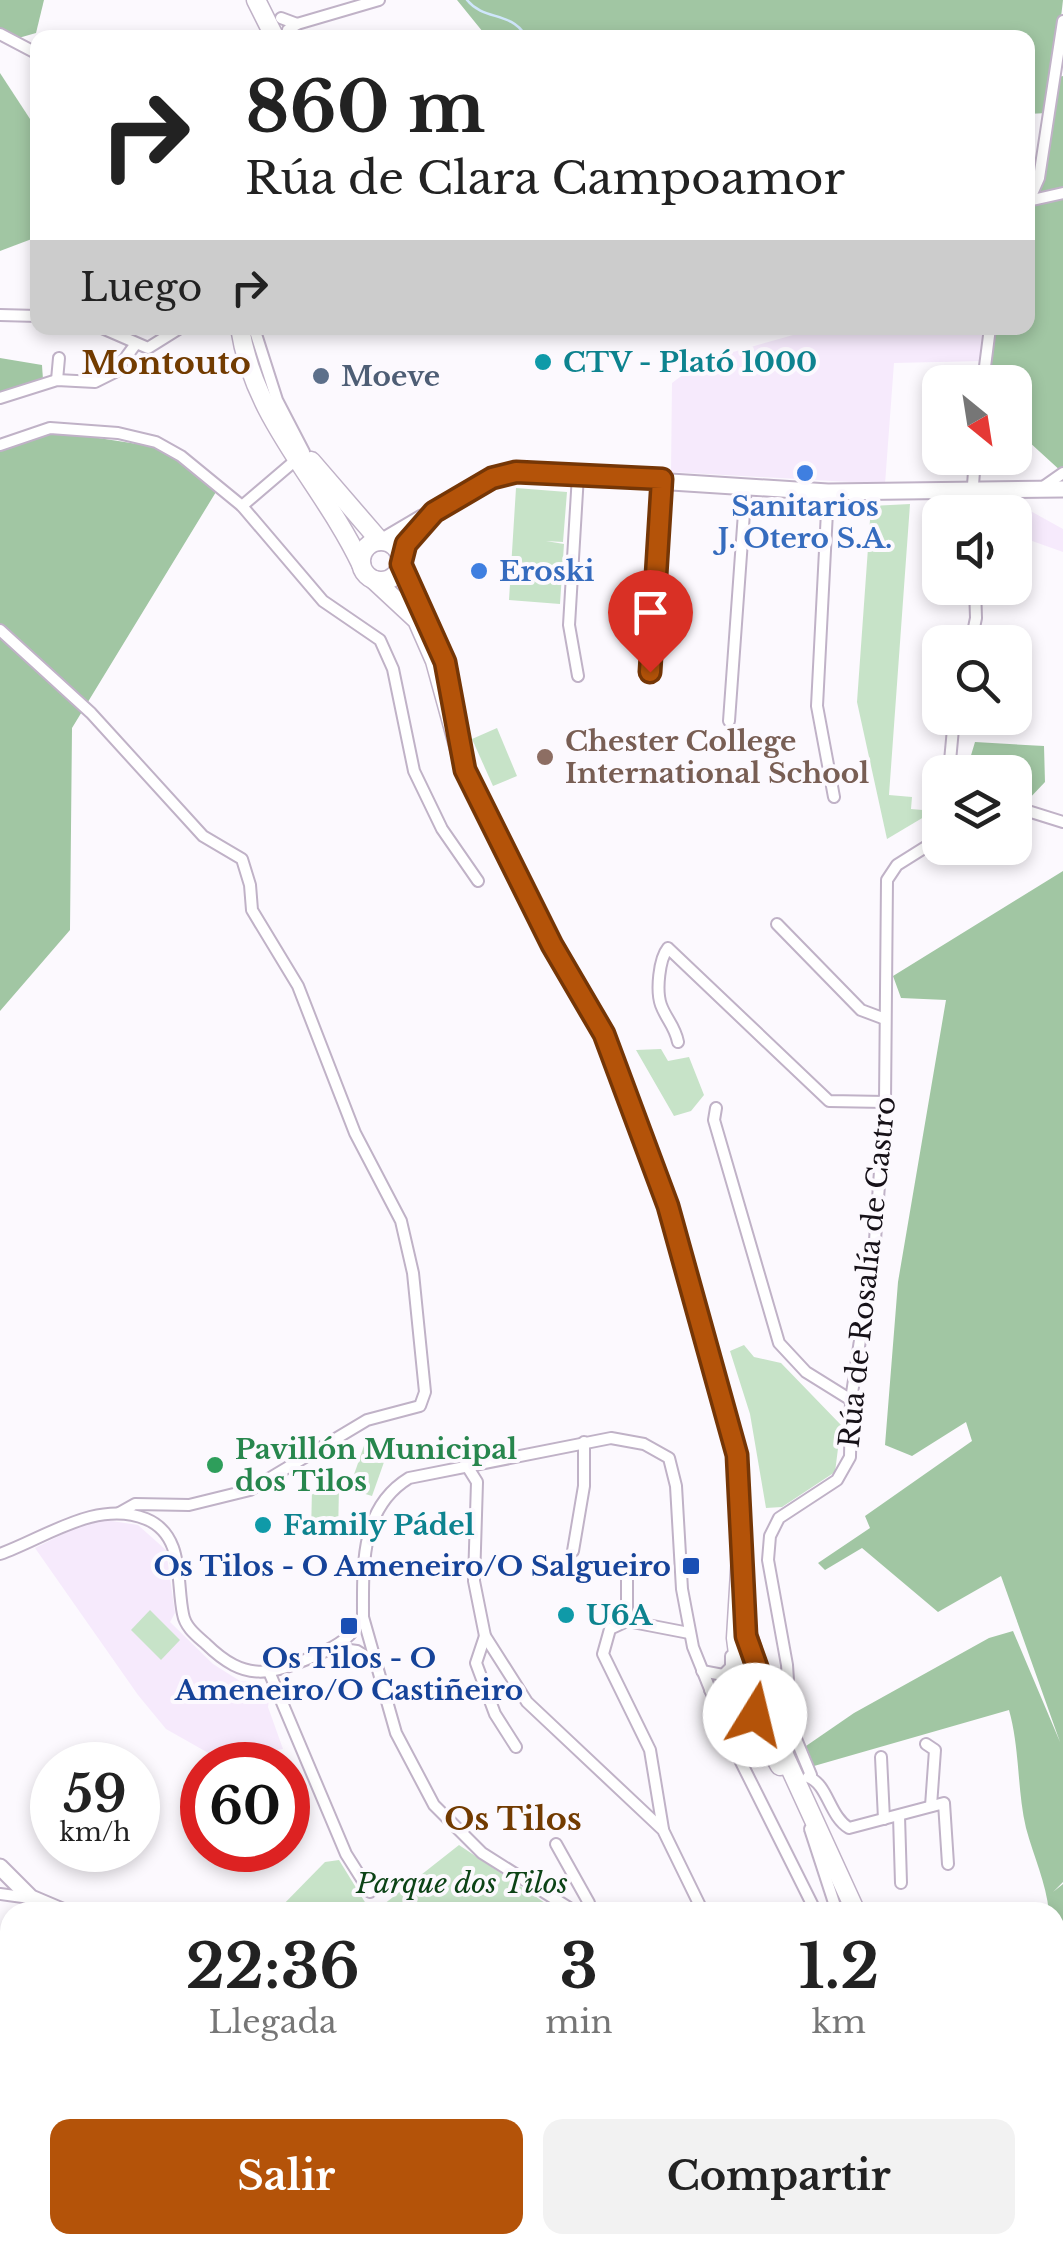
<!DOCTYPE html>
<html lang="es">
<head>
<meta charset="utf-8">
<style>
  body { margin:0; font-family:"Libre Baskerville",serif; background:#f2f2f2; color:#222; height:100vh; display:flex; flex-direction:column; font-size:38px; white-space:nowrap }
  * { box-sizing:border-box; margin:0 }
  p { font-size:32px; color:#767676 }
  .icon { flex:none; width:55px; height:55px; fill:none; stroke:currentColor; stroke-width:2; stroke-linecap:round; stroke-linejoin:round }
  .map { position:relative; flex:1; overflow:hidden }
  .panel { position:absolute; left:0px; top:1902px; width:1065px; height:352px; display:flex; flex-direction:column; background:#fff; border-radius:30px 30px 0 0; box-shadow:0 5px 15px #0003 }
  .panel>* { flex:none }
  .hud { position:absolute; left:30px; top:30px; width:1005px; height:305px; border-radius:20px; box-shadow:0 5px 15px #0003; background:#fff; color:#222; overflow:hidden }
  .needle { width:65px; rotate:150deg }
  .tools { position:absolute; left:922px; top:365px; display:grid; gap:20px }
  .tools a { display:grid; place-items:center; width:110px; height:110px; border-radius:20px; background:#fff; box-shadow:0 5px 15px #0003; font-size:50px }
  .speed { position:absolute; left:30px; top:1742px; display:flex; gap:20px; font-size:50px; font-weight:700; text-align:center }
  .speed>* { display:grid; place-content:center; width:130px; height:130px; border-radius:50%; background:#fff; box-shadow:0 5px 15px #0003; line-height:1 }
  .speed small { font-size:25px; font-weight:400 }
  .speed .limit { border:15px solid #d22; background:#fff; color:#111 }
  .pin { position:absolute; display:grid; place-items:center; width:85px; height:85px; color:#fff; margin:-102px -42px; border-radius:50% 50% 50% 0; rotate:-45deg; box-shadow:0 0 10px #0007 }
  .pin .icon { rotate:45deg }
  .me { position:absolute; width:110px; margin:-55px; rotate:9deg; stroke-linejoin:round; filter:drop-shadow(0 0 8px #0008) }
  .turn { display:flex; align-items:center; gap:35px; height:210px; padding:0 50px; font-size:45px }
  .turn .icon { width:130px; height:130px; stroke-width:2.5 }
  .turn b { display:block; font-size:70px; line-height:85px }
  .then { display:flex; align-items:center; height:95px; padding:0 50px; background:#0003; gap:20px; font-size:38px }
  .eta { display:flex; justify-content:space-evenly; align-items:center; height:170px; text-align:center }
  .eta b { font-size:60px; font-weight:700; line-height:70px }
  .cta { display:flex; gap:20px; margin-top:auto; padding:20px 50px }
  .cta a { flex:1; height:115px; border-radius:20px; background:#b45309; color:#fff; font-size:40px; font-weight:700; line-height:115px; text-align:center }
  .cta a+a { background:#f2f2f2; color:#222 }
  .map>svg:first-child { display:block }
  .built { fill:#f6eafc }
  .green { fill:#c7e3c8 }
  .forest { fill:#a1c6a3 }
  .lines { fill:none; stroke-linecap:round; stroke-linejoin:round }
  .stream { stroke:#cfe6fb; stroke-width:2.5 }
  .street-casing { stroke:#c0b2c7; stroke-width:14 }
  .secondary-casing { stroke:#c0b2c7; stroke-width:19 }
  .primary-casing { stroke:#c0b2c7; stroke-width:21 }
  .street { stroke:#fff; stroke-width:10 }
  .secondary { stroke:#fff; stroke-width:15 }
  .primary { stroke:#fff; stroke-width:18 }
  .route-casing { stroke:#753606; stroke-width:25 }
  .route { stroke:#b45309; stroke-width:18 }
  .culture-dot { fill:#0f9aa8; stroke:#fcf9fe; stroke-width:4 }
  .service-dot { fill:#5c6f8a; stroke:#fcf9fe; stroke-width:4 }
  .shop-dot { fill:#3f7fe0; stroke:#fcf9fe; stroke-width:4 }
  .education-dot { fill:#8d6e63; stroke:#fcf9fe; stroke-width:4 }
  .leisure-dot { fill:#2e9e5b; stroke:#fcf9fe; stroke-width:4 }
  .transit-dot { fill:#1a4fb4; stroke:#fcf9fe; stroke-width:4 }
  .labels { text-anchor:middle; stroke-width:8; stroke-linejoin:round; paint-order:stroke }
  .culture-label { font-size:28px; font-weight:bold; fill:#0d838f; stroke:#fcf9fe; text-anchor:start }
  .service-label { font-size:28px; font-weight:bold; fill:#4e5e75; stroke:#fcf9fe; text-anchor:start }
  .shop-label { font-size:28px; font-weight:bold; fill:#366cbe; stroke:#fcf9fe }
  .education-label { font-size:28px; font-weight:bold; fill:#785e54; stroke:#fcf9fe; text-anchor:start }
  .street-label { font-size:28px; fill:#161118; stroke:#fcf9fe }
  .leisure-label { font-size:28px; font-weight:bold; fill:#27864d; stroke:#fcf9fe; text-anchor:start }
  .transit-label { font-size:28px; font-weight:bold; fill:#164399; stroke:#fcf9fe; text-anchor:end }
  .park-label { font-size:28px; font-style:italic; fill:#0c4316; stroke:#fcf9fe }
  .quarter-label { font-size:32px; font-weight:bold; fill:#723b00; stroke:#fcf9fe }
</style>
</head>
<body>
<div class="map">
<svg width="1063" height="2254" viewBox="0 0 1063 2254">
  <rect width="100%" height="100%" fill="#fcf9fe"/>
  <g class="built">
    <polygon points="818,328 984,328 983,361 894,363 885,484 671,472 672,383 701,361"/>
    <polygon points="1016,503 1063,529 1063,552 1015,535 1015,512 986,512 992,504"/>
    <polygon points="105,1520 138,1525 166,1550 175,1613 170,1622 213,1664 240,1681 263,1683 270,1692 268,1707 283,1749 219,1759 166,1729 138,1695 35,1548 79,1526"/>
  </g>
  <g class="green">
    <polygon points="516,488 567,492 563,542 546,541 564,544 560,604 509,600"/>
    <polygon points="910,504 889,795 912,797 911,809 934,811 887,839 857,702 871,506"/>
    <polygon points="497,728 517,776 493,786 472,739"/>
    <polygon points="661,1049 668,1061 689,1057 704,1095 691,1111 674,1116 636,1050"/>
    <polygon points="744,1345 754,1357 781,1363 841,1425 835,1472 782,1507 766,1508 750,1414 730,1351"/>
    <polygon points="366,1440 389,1448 372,1496 349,1489"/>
    <polygon points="339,1486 338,1538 311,1537 312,1488"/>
    <polygon points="150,1610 180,1640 161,1660 131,1630"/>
    <polygon points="459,1845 557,1911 560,1912 374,1912"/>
    <polygon points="339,1860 371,1912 276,1912 325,1862"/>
  </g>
  <g class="forest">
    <polygon points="0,0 44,0 36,33 15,39 0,31"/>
    <polygon points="457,0 1063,0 1054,78 1063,76 1063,473 1015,429 1015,382 983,382 990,328 1028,328 1028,203 1040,170 1047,113 1028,114 1028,38 487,37"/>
    <polygon points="0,73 32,122 37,145 37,237 0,251"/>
    <polygon points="0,358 42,365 43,380 0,393"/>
    <polygon points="53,431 157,447 219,487 72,728 70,930 0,1011 0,449"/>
    <polygon points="975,742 1044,746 1045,782 1027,801 1015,799 1015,772 966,772"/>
    <path d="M1063,871V1882L1053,1892L1063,1884V1998L1059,2003L1063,2000V2019C1051,1986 1055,1947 1055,1912H1049C1046,1882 1034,1858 1026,1828C1017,1790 1020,1749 1009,1710L814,1766L806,1746L854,1713L989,1638L1013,1631L1060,1742L1001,1576L938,1612L862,1548L825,1570L818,1563L870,1528L865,1516L972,1441L966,1422L912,1456L885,1445L898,1282L946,1000L901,998L893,976Z"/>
    <polygon points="0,2016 10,2019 10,2245 390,2245 377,2254 0,2254"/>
  </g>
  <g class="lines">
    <path class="stream" d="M467,0C484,21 510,11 525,35"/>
    <defs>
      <g id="street">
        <polyline points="281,18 297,24"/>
        <polyline points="0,34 38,54"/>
        <polyline points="292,38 288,30 297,24 379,0"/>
        <polyline points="1028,201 1063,193"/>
        <polyline points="1028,203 1039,178 1063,21"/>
        <polyline points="0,315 38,316"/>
        <polyline points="102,328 148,348 180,328"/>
        <polyline points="254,328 277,400 304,452"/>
        <polyline points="57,380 59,358"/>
        <polyline points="983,382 990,328"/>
        <polyline points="0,398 57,380 95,382 115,372 135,345"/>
        <polyline points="0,445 50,428 118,433 156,442 181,456 242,506 323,601 380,640 393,669 414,771 442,829 478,881"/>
        <polyline points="578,475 569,625 578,676"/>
        <polyline points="1043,487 1063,473"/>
        <polyline points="828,492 817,706 834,797"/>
        <polyline points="242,506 297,459"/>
        <polyline points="971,512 975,458"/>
        <polyline points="0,630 91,713 203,836 242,859 250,885 252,910 298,986 355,1133 401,1221 413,1273 425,1392 420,1406 367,1420 250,1490 189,1505 135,1504 119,1513"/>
        <polyline points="971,642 976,618 975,588"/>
        <polyline points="650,672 661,479"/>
        <polyline points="954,718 950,761 957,772"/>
        <polyline points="729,721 746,485"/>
        <polyline points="1015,807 1063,822"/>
        <polyline points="777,924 861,1010 885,1019"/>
        <path d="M678,1042C675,1026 666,1019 661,1005C656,991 659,959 668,948L829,1101L885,1102"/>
        <polyline points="716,1108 714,1120 779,1343 806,1372 851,1400"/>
        <polyline points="467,1466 477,1482 474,1581 485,1636 527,1702 663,1830 703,1912"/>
        <polyline points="573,1551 584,1486 584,1442"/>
        <path d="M0,1554C45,1538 97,1499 146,1519C185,1535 176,1582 183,1614C185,1627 197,1636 206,1644C246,1683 270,1675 317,1655C337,1646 353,1637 363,1616C363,1565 360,1508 409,1478L611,1438L644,1444L669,1458L676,1486L682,1589L693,1647L732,1744L816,1912"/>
        <polyline points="627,1569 627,1621 689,1633"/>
        <polyline points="363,1617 396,1733 434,1805 482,1853 574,1911"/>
        <polyline points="627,1621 610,1629 603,1654 650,1750 663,1829"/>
        <polyline points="485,1636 476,1663 495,1714 516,1747"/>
        <polyline points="335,1648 357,1651 373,1661"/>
        <polyline points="702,1671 723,1675 731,1667 731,1656"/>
        <polyline points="270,1674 346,1854 370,1892"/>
        <polyline points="710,1690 739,1689"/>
        <polyline points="926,1744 935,1750 931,1806"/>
        <polyline points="881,1757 884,1819"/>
        <polyline points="811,1775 791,1727 787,1665 768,1560 770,1536 779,1518 837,1480 850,1457 851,1400 875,1240 885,1102 887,880 897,865 940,838"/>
        <path d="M808,1777C828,1784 829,1816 849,1828L944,1803L948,1864"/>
        <polyline points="899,1816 901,1883"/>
        <polyline points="810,1829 837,1912"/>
        <polyline points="556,1844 589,1903 587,1912"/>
        <polyline points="0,1894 30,1898"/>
        <polyline points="0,1939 10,1942"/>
        <polyline points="1055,2239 1063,2244"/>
        <polyline points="633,2245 641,2250"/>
        <polyline points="912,2245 925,2254"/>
        <polyline points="850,2254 852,2252"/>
      </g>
      <g id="secondary">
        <polyline points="383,541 422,518"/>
        <path d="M401,559C418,512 470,483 516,472L828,492L1063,489"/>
        <polyline points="0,1867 31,1898 64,1912"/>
      </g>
      <g id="primary">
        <polyline points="256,0 275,38"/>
        <path d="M240,328C254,420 322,482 361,564"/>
        <polyline points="311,461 380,541"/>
        <circle cx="381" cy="561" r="20"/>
        <polyline points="401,563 431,628"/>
        <polyline points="374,580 417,620 435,661 465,770 553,945 603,1034 668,1206 737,1455 741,1556 736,1638 742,1685"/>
        <polyline points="745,1625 762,1681"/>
        <polyline points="770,1707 761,1714 745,1713 738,1703 739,1689 754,1680 771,1689 770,1707 785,1757 856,1912"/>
        <polyline points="751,1715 780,1766"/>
        <polyline points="862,2254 863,2245"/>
      </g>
    </defs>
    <use href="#street" class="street-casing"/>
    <use href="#secondary" class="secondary-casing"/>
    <use href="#primary" class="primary-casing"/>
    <use href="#street" class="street"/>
    <use href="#secondary" class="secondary"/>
    <use href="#primary" class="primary"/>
  </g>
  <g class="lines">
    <defs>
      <polyline id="route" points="650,672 662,479 516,472 492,478 434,512 406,544 401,564 445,662 465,770 552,945 604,1034 668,1206 737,1455 746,1636 762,1681 772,1694 770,1707 755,1715"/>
    </defs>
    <use href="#route" class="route-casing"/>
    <use href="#route" class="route"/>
  </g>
  <g class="culture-dot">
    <circle cx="543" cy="362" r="10"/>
    <circle cx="263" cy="1525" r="10"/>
    <circle cx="566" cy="1615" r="10"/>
  </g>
  <circle class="service-dot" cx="321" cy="376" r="10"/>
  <g class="shop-dot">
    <circle cx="805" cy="473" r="10"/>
    <circle cx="479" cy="571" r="10"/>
  </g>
  <circle class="education-dot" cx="545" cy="757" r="10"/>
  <circle class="leisure-dot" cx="215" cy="1465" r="10"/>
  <g class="transit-dot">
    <rect x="681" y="1556" width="20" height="20" rx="5"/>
    <rect x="339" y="1616" width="20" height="20" rx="5"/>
  </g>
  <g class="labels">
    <g class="culture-label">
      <text x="563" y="372">CTV - Plató 1000</text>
      <text x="283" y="1535">Family Pádel</text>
      <text x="586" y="1625">U6A</text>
    </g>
    <g class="service-label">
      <text x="341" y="386">Moeve</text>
    </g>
    <g class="shop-label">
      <text x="805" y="516">Sanitarios<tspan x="805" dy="32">J. Otero S.A.</tspan></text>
      <text x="499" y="581" text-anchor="start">Eroski</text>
    </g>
    <g class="education-label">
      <text x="565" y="751">Chester College<tspan x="565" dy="32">International School</tspan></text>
    </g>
    <g class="street-label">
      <text transform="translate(867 1272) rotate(-84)" y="10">Rúa de Rosalía de Castro</text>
    </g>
    <g class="leisure-label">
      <text x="235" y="1459">Pavillón Municipal<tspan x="235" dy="32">dos Tilos</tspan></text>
    </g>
    <g class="transit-label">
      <text x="671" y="1576">Os Tilos - O Ameneiro/O Salgueiro</text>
      <text x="349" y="1668" text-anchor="middle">Os Tilos - O<tspan x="349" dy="32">Ameneiro/O Castiñeiro</tspan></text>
    </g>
    <g class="park-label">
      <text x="462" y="1893">Parque dos Tilos</text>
    </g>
    <g class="quarter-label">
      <text x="166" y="374">Montouto</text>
      <text x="513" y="1830">Os Tilos</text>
    </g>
  </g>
</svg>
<div class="tools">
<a><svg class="needle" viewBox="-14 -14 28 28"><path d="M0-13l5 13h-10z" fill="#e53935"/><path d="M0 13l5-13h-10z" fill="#767676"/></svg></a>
<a><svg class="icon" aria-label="sound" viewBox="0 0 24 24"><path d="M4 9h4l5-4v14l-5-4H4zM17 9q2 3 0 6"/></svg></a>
<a><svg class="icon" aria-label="search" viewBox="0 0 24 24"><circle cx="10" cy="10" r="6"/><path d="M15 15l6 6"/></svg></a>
<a><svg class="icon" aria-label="layers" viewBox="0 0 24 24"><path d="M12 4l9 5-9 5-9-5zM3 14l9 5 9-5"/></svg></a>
</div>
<div class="speed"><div>59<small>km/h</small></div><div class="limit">60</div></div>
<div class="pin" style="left:650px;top:672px;background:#d93025"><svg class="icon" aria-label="arrive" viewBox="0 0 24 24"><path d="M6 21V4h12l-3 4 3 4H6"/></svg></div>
<svg class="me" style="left:755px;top:1715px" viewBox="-20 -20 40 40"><circle r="19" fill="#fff"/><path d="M0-13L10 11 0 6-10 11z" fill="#b45309"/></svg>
<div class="hud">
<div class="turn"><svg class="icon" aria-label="right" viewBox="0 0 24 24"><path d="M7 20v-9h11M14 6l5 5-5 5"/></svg><div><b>860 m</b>Rúa de Clara Campoamor</div></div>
<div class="then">Luego<svg class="icon" aria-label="right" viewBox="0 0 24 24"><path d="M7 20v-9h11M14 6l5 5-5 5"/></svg></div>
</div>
<section class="panel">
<div class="eta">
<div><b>22:36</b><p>Llegada</p></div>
<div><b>3</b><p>min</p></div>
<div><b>1.2</b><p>km</p></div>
</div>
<div class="cta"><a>Salir</a><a>Compartir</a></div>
</section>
</div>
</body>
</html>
